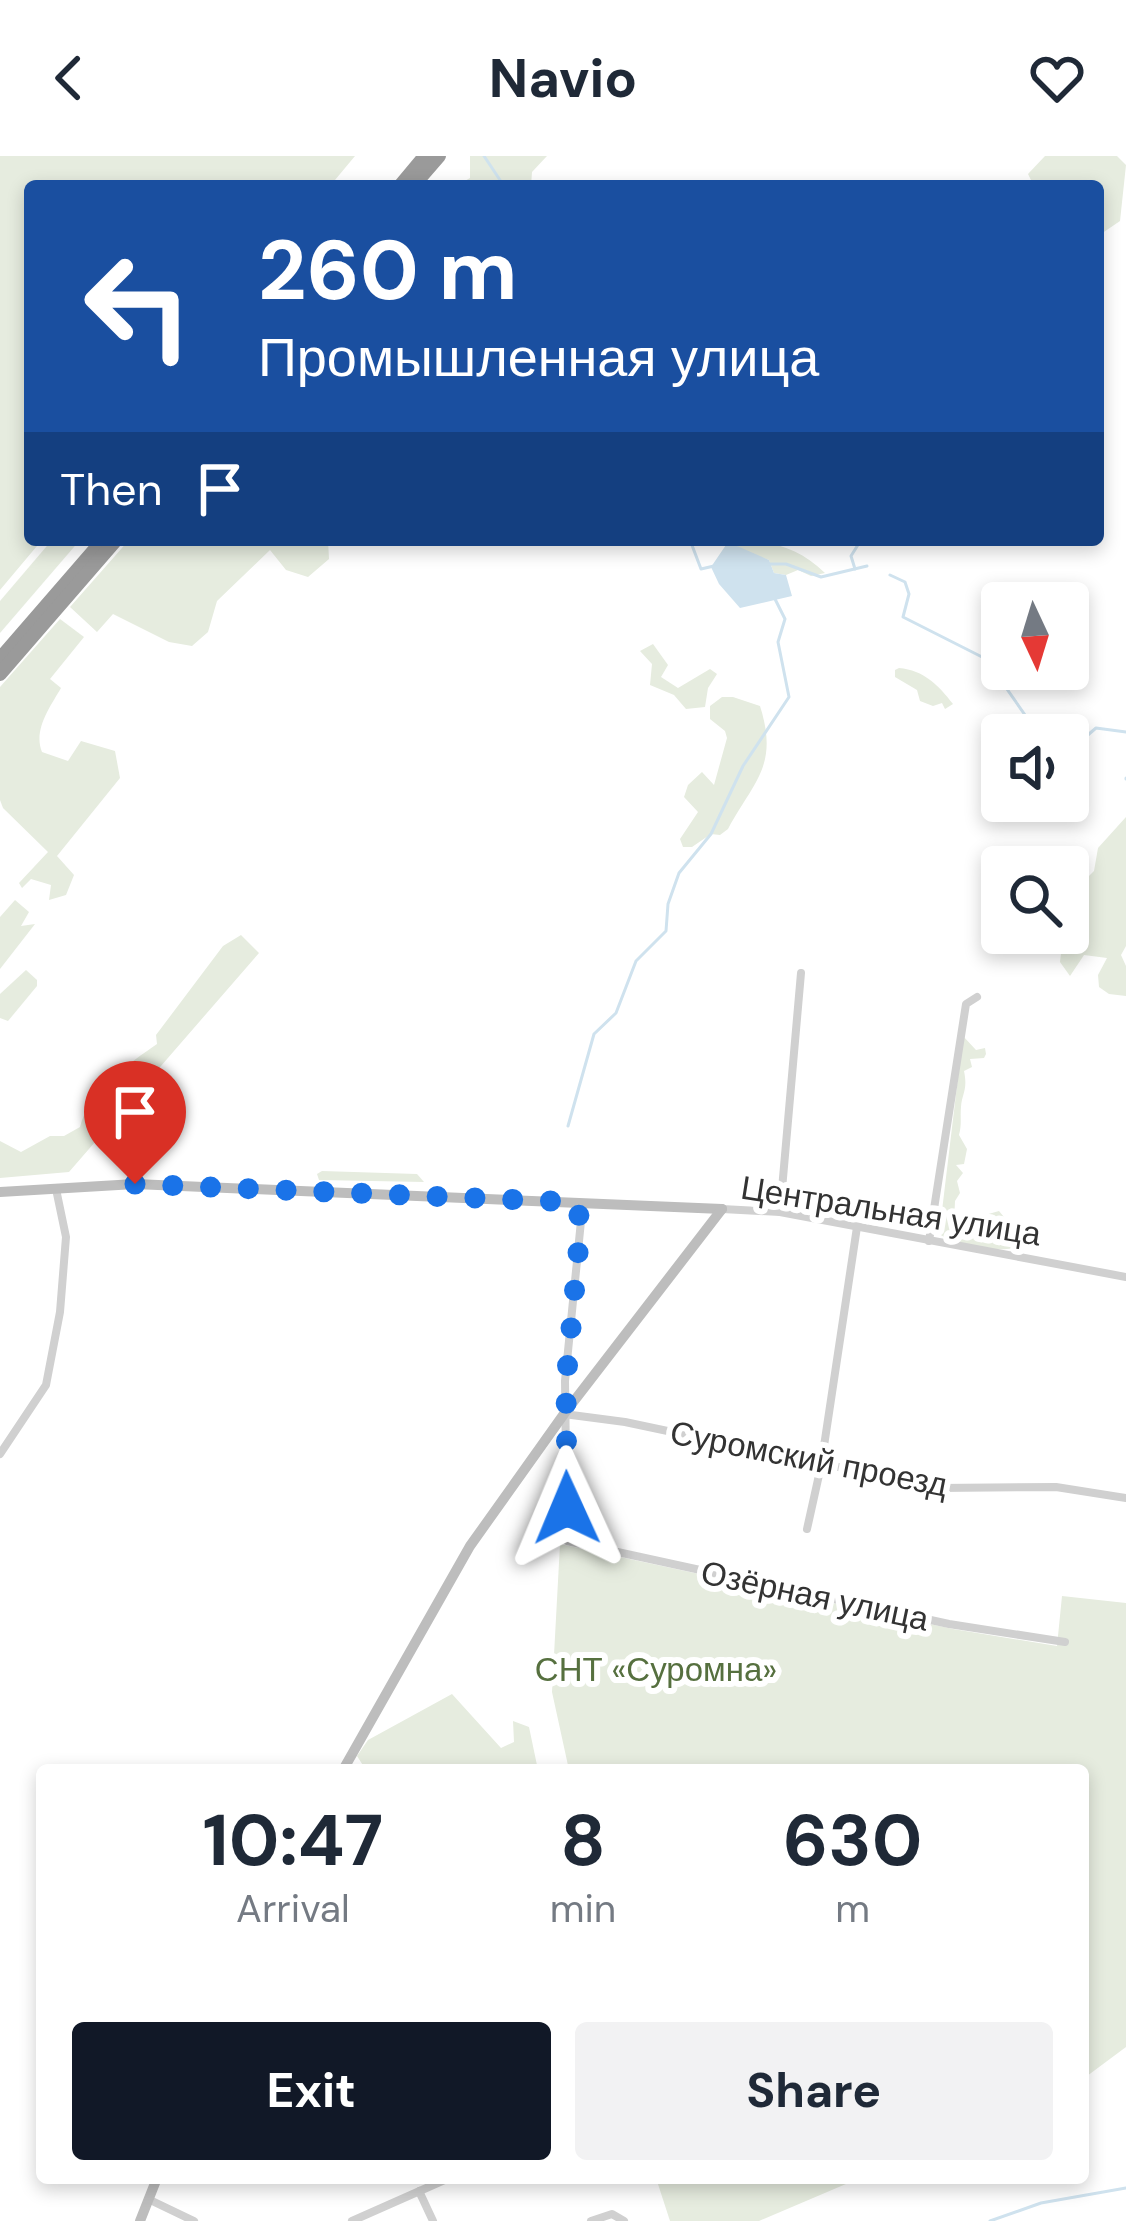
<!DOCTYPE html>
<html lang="en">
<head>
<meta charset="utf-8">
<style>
  body { margin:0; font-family:"DM Sans",sans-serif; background:#f2f2f3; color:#1f2937; height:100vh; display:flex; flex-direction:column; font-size:45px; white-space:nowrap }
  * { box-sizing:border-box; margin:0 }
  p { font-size:39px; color:#747a83 }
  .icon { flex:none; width:66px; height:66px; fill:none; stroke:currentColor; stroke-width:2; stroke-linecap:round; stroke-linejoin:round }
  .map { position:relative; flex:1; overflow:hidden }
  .side { position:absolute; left:36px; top:1608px; width:1053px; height:420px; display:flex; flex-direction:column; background:#fff; border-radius:12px; box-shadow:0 6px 18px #0003 }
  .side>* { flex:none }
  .hud { position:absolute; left:24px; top:24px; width:1080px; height:366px; border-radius:12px; box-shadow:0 6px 18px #0003; background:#1a4fa0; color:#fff; overflow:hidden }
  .needle { width:78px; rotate:176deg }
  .tools { position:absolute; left:981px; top:426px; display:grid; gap:24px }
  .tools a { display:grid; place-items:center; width:108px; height:108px; border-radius:12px; background:#fff; box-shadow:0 6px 18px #0003; font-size:60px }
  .pin { position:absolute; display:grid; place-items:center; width:102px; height:102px; color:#fff; margin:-123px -51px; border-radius:50% 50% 50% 0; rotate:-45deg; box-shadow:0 0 12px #0007 }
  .pin .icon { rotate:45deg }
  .me { position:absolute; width:132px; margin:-66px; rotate:359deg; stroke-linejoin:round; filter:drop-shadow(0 0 9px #0008) }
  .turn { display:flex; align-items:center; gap:42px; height:252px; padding:0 36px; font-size:54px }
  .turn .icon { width:156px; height:156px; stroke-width:2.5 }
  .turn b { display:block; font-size:84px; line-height:102px }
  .then { display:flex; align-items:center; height:114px; padding:0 36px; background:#0003; gap:24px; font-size:45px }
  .eta { display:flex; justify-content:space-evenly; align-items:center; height:204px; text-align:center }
  .eta b { font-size:72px; font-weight:700; line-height:84px }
  .cta { display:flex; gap:24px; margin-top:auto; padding:24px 36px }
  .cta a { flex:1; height:138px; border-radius:12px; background:#111827; color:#fff; font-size:48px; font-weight:700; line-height:138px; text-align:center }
  .cta a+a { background:#f2f2f3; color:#1f2937 }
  header { display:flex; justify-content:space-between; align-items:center; height:156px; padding:0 36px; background:#fff; font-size:54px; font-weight:700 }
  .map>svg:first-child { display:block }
  .green { fill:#e6ecdf }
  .water { fill:#cfe2ee }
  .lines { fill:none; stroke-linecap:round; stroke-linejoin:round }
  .stream { stroke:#cfe2ee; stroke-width:3 }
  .street { stroke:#d0d0d0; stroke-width:8 }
  .secondary { stroke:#bdbdbd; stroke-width:10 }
  .highway { stroke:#9a9a9a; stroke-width:14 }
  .route { stroke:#1a73e8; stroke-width:21; stroke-dasharray:0 37.8 }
  .labels { text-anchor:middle; stroke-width:12; stroke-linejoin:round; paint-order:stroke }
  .street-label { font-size:33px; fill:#333; stroke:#fff }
  .park-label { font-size:33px; fill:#56703f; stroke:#fff }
</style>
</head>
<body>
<header><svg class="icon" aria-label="back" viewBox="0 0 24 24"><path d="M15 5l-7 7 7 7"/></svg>Navio<svg class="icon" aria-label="heart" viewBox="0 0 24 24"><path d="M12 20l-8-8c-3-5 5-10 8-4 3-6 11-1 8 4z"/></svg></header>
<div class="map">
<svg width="1126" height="2065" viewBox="0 0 1126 2065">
  <rect width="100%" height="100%" fill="#fff"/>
  <g class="green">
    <polygon points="0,0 355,0 330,30 30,30 30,384 42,384 0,434"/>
    <polygon points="470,0 547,0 532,16 531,30 456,30 470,22"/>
    <polygon points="1045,0 1117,0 1126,9 1120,65 1098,80 1098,30 1034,30 1028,18"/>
    <polygon points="52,384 80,384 0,477 0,445"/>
    <polygon points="129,384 328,384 329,403 308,421 286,414 270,394 217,445 208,476 192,490 169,486 113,458 97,476 70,451"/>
    <path d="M728,384C767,384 796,389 825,417L811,420L798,414L786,419L774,417L769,404L747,397Z"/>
    <path d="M60,463L84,481L50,523L61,532C50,551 33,574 42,596L68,605L81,585L115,595L120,622L57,700L74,719L66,739L49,744L51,729L31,723L22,732L19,727L48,696L3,652L0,644V531Z"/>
    <polygon points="653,488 668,509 661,521 678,532 710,513 717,518 708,532 705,551 686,553 674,539 650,529 652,508 640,495"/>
    <path d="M899,512C924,514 939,530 953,548L945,553L942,547L933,550L920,545L917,534L895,521V514Z"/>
    <path d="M722,541H733L760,550C779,610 754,625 728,673L720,679L711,678L692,691H683L680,683L698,656L684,641L688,629L702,616L714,629L727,582L725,575L710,563V550Z"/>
    <polygon points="1126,661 1126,790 1121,799 1126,810 1126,840 1109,838 1099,831 1098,819 1107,802 1084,799 1070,820 1060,806 1063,780 1068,777 1075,750 1073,736 1094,715 1098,692"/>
    <polygon points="15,744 29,756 21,770 35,768 0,813 0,761"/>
    <path d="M241,779L259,797L69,1016L0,1022V985L21,996L50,980H64L80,971C88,937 129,907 157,888L156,879L223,790Z"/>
    <polygon points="26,814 37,824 37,830 8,865 0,862 0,838"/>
    <path d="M963,880L976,894L985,892L986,898L984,902L970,903L972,911L964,915C968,934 962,937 961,951C960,962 962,967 959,979L967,993L964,1008L956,1009L963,1017L957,1025L960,1037L955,1045L954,1068L975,1074L982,1080L985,1059L999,1055L1004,1061L1002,1077L1008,1085L1023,1089C1003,1099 952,1090 935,1075L941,1063Z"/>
    <polygon points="322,1015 417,1018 424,1026 319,1024 317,1018"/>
    <polygon points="560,1388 953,1473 1057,1490 1062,1440 1126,1447 1126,1891 1083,1923 1083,1614 569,1614 552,1536"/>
    <polygon points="452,1538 501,1592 514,1586 513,1565 529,1571 538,1614 408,1614 398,1610 391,1614 366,1614 357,1600 368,1584"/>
    <polygon points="656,2022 860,2022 759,2065 670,2065"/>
  </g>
  <polygon class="water" points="728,386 769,404 774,417 786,419 792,440 740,452 719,428 711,411"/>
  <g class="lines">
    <g class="stream">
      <polyline points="484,0 504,30"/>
      <polyline points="690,384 701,413 714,410"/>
      <polyline points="770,408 786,408 821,421 867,410"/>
      <polyline points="855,413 851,400 861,384"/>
      <polyline points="890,419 905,426 909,438 903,461 986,503 1039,579"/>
      <polyline points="1068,596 1096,572 1126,576"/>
      <polyline points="1126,622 1126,623"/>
      <polyline points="568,970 594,878 616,857 636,805 666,775 668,748 679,717 711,678 743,610 789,541 778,486 785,463 774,441"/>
      <polyline points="990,2065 1041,2047 1126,2032"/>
    </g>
    <g class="street">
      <polyline points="575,1047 581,1065 565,1225 567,1385 949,1468 1065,1486"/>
      <polyline points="722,1053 780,1056 1126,1121"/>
      <polyline points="780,1056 801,817"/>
      <polyline points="929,1085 966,848 977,841"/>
      <polyline points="564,1258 625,1266 938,1332 1056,1331 1126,1342"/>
      <polyline points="0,1298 46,1229 60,1156 66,1081 56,1033"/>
      <polyline points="807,1373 821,1310 857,1071"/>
      <polyline points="419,2035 433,2065"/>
      <polyline points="148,2043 194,2065"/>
      <polyline points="352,2065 449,2022"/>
      <polyline points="591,2065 612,2058 624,2065"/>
    </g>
    <g class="secondary">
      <polyline points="0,1036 135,1028 722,1053"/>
      <polyline points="343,1614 470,1390 564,1258 722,1053"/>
      <polyline points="140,2065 157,2022"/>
    </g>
    <g class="highway">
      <polyline points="400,30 425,0"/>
      <polyline points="413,30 439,0"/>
      <polyline points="0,503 103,384"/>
      <polyline points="0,518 116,384"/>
    </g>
  </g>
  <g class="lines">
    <polyline class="route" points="135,1028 574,1046 581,1065 566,1226 567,1352"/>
  </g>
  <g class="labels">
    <g class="street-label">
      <text transform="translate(891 1054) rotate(9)" y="12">Центральная улица</text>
      <text transform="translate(809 1302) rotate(11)" y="12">Суромский проезд</text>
      <text transform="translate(815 1439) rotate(12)" y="12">Озёрная улица</text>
    </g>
    <g class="park-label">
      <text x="656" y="1525">СНТ «Суромна»</text>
    </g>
  </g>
</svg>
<div class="tools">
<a><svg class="needle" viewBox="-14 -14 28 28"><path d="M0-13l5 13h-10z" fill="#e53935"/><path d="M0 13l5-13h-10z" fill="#747a83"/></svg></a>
<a><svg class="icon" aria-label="sound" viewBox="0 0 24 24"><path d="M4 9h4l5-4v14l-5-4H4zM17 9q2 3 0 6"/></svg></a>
<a><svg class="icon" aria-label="search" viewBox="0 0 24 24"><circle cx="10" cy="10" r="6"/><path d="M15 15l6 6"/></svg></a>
</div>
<div class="pin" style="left:135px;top:1028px;background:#d93025"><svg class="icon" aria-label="arrive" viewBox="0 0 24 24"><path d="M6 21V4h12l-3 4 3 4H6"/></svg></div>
<svg class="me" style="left:567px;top:1352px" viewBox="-20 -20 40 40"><path d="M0-17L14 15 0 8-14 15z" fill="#1a73e8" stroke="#fff" stroke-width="4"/></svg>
<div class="hud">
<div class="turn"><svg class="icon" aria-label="left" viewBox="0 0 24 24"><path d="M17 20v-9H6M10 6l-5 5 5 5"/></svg><div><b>260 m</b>Промышленная улица</div></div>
<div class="then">Then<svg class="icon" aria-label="arrive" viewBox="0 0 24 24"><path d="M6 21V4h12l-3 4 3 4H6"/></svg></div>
</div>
<section class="side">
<div class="eta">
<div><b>10:47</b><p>Arrival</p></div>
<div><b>8</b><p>min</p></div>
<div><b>630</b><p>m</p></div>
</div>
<div class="cta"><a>Exit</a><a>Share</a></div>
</section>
</div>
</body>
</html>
